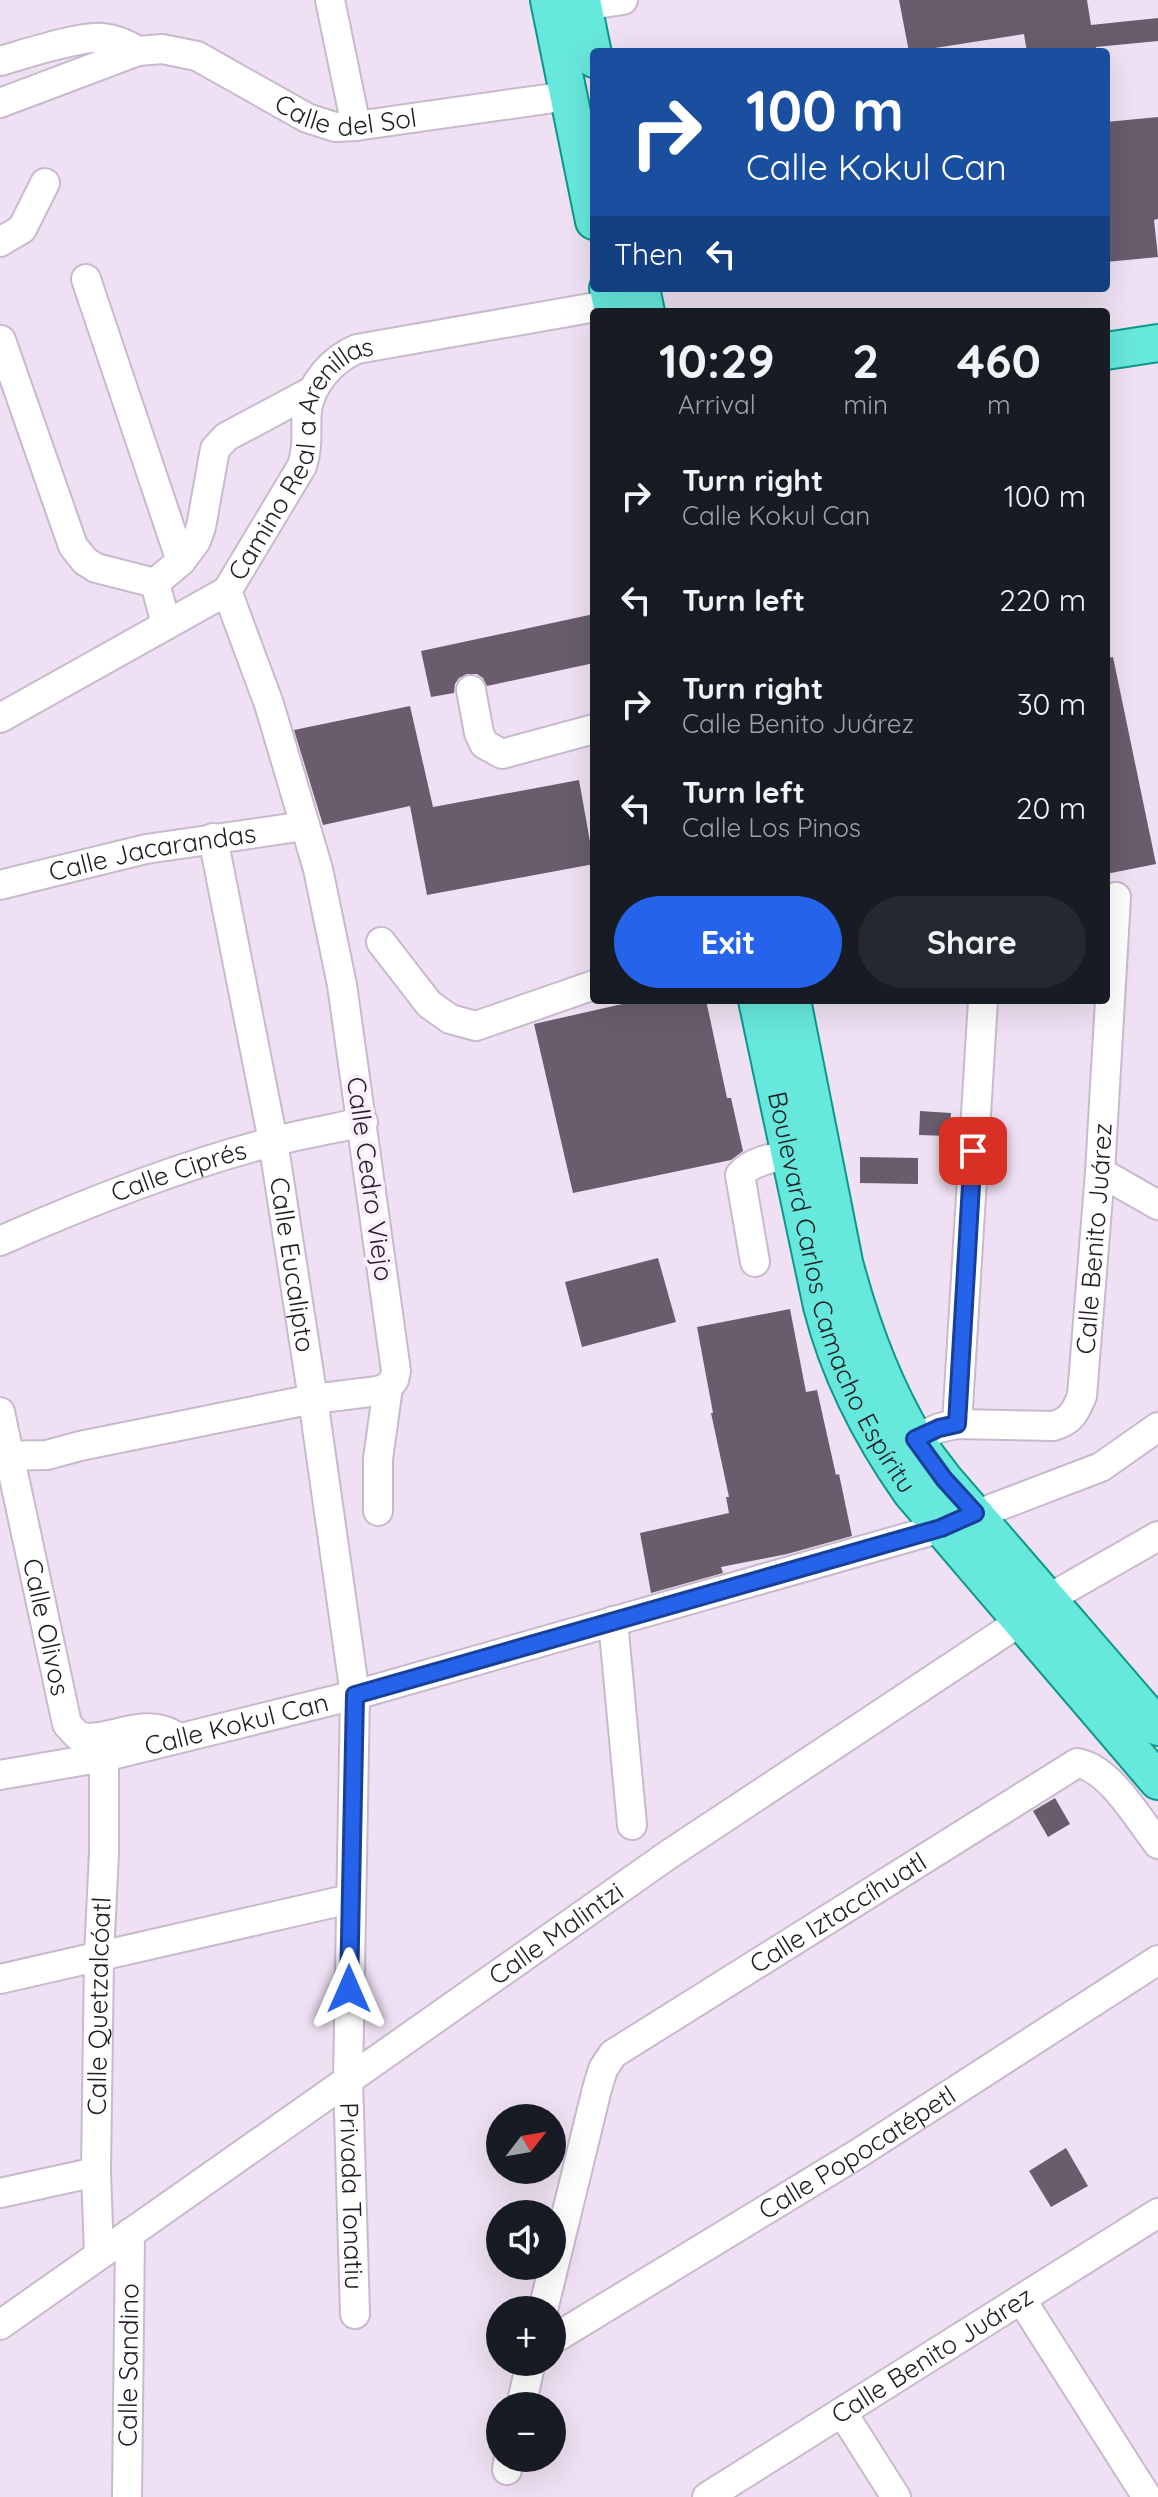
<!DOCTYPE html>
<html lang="en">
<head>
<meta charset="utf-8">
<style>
  body { margin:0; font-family:Quicksand,sans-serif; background:#242831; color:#f1f3f6; height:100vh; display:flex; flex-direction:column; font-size:30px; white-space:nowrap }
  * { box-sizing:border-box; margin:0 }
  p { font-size:26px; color:#9ea1a6 }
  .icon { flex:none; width:44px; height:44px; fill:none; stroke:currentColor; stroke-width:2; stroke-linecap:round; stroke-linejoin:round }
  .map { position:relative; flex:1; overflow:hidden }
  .side { position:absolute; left:590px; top:308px; width:520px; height:696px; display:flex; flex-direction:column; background:#171b24; border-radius:8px; box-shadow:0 8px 32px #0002 }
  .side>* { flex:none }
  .banner { position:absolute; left:590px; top:48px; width:520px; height:244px; border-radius:8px; box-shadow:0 8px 32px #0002; background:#1a4fa0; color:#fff; overflow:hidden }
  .needle { width:52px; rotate:59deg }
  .controls { position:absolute; left:486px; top:2104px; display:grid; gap:16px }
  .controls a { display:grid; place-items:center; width:80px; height:80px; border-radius:50%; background:#171b24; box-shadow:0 8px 32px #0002; font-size:40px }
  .pin { position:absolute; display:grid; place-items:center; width:68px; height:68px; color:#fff; margin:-34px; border-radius:16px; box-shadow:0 4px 12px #0006 }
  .me { position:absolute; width:88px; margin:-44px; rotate:0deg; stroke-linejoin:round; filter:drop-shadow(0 0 6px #0008) }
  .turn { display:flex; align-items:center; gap:28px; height:168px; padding:0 24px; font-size:36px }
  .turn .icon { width:104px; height:104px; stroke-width:2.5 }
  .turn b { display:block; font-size:56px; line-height:68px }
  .then { display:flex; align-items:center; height:76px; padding:0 24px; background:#0003; gap:16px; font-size:30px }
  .eta { display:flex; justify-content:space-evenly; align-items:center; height:136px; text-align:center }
  .eta b { font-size:48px; font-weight:700; line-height:56px }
  .primary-button { display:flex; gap:16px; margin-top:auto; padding:16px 24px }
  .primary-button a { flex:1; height:92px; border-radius:48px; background:#2563eb; color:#fff; font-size:32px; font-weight:700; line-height:92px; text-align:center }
  .primary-button a+a { background:#242831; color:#f1f3f6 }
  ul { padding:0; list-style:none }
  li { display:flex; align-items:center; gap:24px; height:104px; padding:0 24px }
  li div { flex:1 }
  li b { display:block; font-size:30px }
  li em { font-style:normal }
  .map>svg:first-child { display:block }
  .building { fill:#695d6d }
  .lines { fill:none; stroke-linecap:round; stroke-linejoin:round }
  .minor-casing { stroke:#c8bacc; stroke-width:32 }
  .major-casing { stroke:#0d978d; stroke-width:40 }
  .minor { stroke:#fff; stroke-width:28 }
  .major { stroke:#67e8dc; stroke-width:36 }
  .route-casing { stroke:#184099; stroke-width:20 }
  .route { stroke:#2563eb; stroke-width:14 }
  .labels { text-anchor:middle; stroke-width:8; stroke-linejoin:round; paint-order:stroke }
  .street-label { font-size:26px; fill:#221d24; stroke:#fbeffe }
</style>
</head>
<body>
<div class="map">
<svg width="1158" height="2497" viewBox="0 0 1158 2497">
  <rect width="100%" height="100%" fill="#efe1f3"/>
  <g class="building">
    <polygon points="899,0 1087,0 1091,25 1158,18 1158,41 1096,47 1097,52 1027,52 1024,34 909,52"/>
    <polygon points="1158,117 1158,219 1154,220 1158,257 1106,262 1106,122"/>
    <polygon points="594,614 594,663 487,686 483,678 477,674 467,674 459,678 455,684 454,693 431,697 421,651"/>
    <polygon points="1113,657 1156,864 1106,874 1106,658"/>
    <polygon points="410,706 433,807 579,780 594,864 427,895 410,806 323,825 294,730"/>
    <polygon points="640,1000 706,1000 727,1098 731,1098 743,1151 731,1160 573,1193 534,1024"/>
    <polygon points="920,1111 951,1113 949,1136 919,1135"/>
    <polygon points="860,1157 918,1158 918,1184 860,1183"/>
    <polygon points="658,1258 676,1322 582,1347 565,1282"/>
    <polygon points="790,1309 806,1392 817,1390 836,1475 839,1474 852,1536 787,1554 721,1567 723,1573 651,1593 640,1533 729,1513 726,1497 729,1497 711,1413 713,1413 697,1327"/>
    <polygon points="1055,1798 1070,1824 1048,1837 1033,1811"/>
    <polygon points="1066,2148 1088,2186 1051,2207 1029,2171"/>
  </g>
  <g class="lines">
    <defs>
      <g id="minor">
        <polyline points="330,0 356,126"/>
        <polyline points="583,6 623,0"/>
        <path d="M0,61C25,54 79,36 102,38C114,39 128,45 138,51"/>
        <path id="s1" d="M0,103L138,51L162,49L197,56L307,118L335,127L356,126L568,96"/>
        <polyline points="0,242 22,229 45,183"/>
        <polyline points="86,279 181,561 155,583 166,624"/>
        <polyline points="1,340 73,546 85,561 96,568 155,583"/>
        <polyline points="181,561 196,541 201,527 215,449 226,437 312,391"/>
        <polyline points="471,690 479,733 484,744 502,754 594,729"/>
        <path id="s2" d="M0,718L227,591L302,466C309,444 305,431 307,410C311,383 333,359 357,349L630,301"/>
        <path id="s3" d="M213,838L273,1141L313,1399L355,1695L348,2079L355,2314"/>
        <path id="s4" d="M0,885L146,849L305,826"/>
        <polyline points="381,942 429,1004 450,1019 476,1026 594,985"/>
        <polyline points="1100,1172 1158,1205"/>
        <path id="s5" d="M0,1241C88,1202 179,1166 272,1142C302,1134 333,1129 363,1122"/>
        <path d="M755,1262L740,1175C752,1161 771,1158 790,1155"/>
        <path id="s6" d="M0,1412L67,1724L78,1736L87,1738C116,1738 144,1719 172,1734"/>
        <polyline points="957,1424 983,1000"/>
        <path id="s7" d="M899,1446L939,1428L957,1424L1053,1426C1071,1421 1075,1413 1082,1396L1100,1172L1116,897"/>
        <polyline points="0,1456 47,1455 80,1446 313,1399 378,1391 388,1387 394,1380 396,1371 342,985 318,869 269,704 227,591"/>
        <polyline points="378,1511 378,1459 388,1387"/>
        <polyline points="1048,1599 1158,1536"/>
        <polyline points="613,1621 632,1825"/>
        <path id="s8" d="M0,1775L104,1757L355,1695L941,1528L1101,1467L1158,1427"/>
        <polyline points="0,1979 350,1899"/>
        <polyline points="0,2193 96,2172"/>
        <path id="s9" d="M99,2254L96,2172L99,1956L104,1853V1757"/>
        <polyline points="1021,2299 1147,2497"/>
        <path id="s10" d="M543,2310L597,2089L603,2069L613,2054L1077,1763C1110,1768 1138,1819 1158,1844"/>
        <path id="s11" d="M0,2325L668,1855L1021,1621"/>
        <path id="s12" d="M552,2340L859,2153L1158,1960"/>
        <polyline points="521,2406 531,2362"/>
        <polyline points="842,2412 896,2497"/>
        <polyline points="507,2470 509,2458"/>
        <path id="s13" d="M127,2497L130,2233"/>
        <path id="s14" d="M707,2497L1158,2213"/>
      </g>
      <g id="major">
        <polyline points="549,0 594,221"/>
        <polyline points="582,0 594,59"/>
        <polyline points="608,288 613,312"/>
        <polyline points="641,288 646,312"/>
        <polyline points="1106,351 1158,343"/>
        <path id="s15" d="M757,1000L822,1306C839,1373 871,1435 911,1492L1158,1781"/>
        <path d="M792,1000L844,1262C860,1323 882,1384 915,1439C923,1453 934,1465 944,1479L1158,1727"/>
      </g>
    </defs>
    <use href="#minor" class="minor-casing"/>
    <use href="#major" class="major-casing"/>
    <use href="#minor" class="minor"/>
    <use href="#major" class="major"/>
  </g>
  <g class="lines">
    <defs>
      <polyline id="route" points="349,1989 355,1695 941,1528 975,1513 944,1479 915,1439 939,1428 957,1424 973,1151"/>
    </defs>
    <use href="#route" class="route-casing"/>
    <use href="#route" class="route"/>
  </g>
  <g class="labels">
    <g class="street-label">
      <text dy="9" stroke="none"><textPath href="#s1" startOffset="372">Calle del Sol</textPath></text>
      <text dy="9" stroke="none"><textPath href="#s2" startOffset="418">Camino Real a Arenillas</textPath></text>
      <text dy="9" stroke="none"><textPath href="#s4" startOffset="156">Calle Jacarandas</textPath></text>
      <text dy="9" stroke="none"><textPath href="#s5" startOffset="192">Calle Ciprés</textPath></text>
      <text transform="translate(370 1179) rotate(82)" y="9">Calle Cedro Viejo</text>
      <text dy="9" stroke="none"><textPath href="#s7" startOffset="360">Calle Benito Juárez</textPath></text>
      <text dy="9" stroke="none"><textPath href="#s3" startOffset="434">Calle Eucalipto</textPath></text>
      <text dy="9" stroke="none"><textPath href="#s15" startOffset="306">Boulevard Carlos Camacho Espíritu</textPath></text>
      <text dy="9" stroke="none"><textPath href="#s6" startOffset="220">Calle Olivos</textPath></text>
      <text dy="9" stroke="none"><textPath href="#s8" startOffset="242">Calle Kokul Can</textPath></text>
      <text dy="9" stroke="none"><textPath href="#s10" startOffset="532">Calle Iztaccíhuatl</textPath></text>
      <text dy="9" stroke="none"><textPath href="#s11" startOffset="680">Calle Malintzi</textPath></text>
      <text dy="9" stroke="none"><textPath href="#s9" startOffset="248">Calle Quetzalcóatl</textPath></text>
      <text dy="9" stroke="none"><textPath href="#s12" startOffset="358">Calle Popocatépetl</textPath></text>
      <text dy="9" stroke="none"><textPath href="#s3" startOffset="1370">Privada Tonatiu</textPath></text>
      <text dy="9" stroke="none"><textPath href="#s14" startOffset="266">Calle Benito Juárez</textPath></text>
      <text dy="9" stroke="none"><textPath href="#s13" startOffset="132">Calle Sandino</textPath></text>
    </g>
  </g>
</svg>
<div class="controls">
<a><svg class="needle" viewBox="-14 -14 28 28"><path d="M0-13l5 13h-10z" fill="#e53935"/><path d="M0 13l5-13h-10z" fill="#9ea1a6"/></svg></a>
<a><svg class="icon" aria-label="sound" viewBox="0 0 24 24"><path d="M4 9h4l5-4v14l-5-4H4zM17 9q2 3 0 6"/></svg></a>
<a>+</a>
<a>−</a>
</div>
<div class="pin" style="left:973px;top:1151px;background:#d93025"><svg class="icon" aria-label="arrive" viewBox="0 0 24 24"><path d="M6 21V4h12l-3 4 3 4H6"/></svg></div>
<svg class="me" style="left:349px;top:1989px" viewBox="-20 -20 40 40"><path d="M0-17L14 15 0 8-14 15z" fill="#2563eb" stroke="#fff" stroke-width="4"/></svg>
<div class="banner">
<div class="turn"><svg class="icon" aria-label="right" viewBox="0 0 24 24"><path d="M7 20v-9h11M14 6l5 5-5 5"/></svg><div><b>100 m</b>Calle Kokul Can</div></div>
<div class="then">Then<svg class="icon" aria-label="left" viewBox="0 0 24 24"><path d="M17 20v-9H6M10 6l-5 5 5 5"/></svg></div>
</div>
<section class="side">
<div class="eta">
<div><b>10:29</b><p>Arrival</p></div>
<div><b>2</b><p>min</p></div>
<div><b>460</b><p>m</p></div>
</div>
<ul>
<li><svg class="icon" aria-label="right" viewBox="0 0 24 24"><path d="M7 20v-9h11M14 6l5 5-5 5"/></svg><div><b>Turn right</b><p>Calle Kokul Can</p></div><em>100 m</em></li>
<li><svg class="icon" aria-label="left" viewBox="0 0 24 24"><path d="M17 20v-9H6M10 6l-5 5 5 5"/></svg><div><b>Turn left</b></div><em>220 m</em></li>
<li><svg class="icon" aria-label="right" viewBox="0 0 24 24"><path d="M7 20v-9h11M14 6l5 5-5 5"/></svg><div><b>Turn right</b><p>Calle Benito Juárez</p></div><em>30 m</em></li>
<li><svg class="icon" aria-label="left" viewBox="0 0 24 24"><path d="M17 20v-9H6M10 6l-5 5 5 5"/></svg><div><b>Turn left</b><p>Calle Los Pinos</p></div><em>20 m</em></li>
</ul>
<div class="primary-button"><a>Exit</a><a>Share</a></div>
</section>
</div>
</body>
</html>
